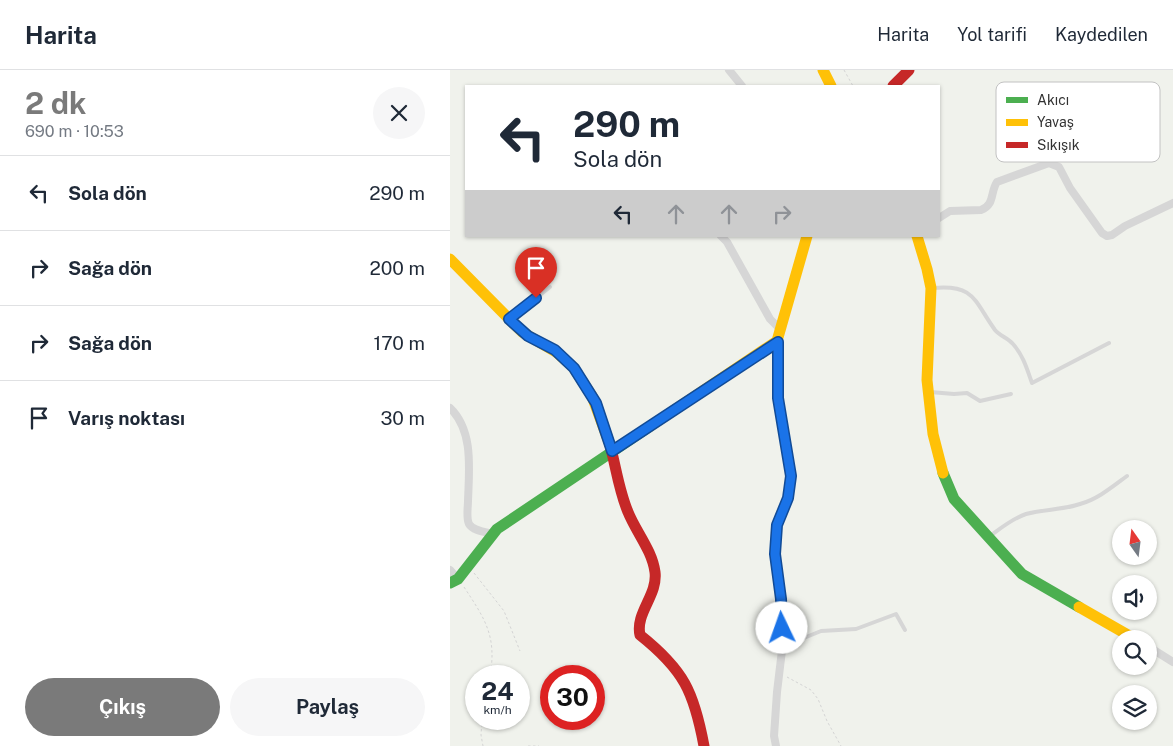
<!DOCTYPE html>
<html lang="tr">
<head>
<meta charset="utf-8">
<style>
  body { margin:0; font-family:"Public Sans",sans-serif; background:#f6f6f7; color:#1f2937; height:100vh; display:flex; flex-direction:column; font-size:19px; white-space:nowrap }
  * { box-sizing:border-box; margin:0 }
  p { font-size:16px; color:#747a83 }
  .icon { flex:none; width:28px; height:28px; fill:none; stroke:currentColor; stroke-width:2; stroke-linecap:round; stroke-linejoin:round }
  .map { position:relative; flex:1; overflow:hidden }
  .panel { display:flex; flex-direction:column; background:#fff; width:450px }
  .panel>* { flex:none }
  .hud { position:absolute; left:15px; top:15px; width:475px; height:152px; border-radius:0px; box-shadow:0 1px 4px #0004; background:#fff; color:#1f2937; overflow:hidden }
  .needle { width:32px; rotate:346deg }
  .tools { position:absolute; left:662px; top:450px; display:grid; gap:10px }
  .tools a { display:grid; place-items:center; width:45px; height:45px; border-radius:50%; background:#fff; box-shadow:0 1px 4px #0004; font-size:25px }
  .speed { position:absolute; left:15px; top:595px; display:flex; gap:10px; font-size:25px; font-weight:700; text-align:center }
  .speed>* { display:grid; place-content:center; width:65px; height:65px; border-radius:50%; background:#fff; box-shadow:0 1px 4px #0004; line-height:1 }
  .speed small { font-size:12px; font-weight:400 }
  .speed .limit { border:8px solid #d22; background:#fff; color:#111 }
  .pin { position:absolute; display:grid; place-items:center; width:42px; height:42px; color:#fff; margin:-51px -21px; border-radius:50% 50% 50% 0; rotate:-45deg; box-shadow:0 0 5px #0007 }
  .pin .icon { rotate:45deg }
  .me { position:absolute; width:55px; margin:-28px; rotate:357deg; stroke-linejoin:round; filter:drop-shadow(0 0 4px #0008) }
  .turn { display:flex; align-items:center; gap:18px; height:105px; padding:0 25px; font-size:22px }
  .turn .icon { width:65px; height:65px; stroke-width:2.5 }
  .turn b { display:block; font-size:35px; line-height:42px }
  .lanes { display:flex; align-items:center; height:48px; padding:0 25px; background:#0003; justify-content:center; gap:25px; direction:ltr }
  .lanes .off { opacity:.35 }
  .round { display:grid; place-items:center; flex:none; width:52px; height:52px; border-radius:26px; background:#f6f6f7 }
  .overview { display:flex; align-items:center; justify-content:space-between; height:85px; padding:0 25px }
  h1 { font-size:30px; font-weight:700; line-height:38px; color:#7a7a7a }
  .button { display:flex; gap:10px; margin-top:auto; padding:10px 25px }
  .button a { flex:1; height:58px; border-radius:30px; background:#7a7a7a; color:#fff; font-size:20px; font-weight:700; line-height:58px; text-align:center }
  .button a+a { background:#f6f6f7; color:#1f2937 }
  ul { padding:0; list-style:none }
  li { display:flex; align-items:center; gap:15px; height:75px; padding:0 25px; border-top:1px solid #e0e1e3 }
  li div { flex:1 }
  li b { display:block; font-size:19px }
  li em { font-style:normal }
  header { display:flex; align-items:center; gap:30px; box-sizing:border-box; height:70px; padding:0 25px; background:#fff; border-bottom:1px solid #e0e1e3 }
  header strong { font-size:24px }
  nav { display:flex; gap:28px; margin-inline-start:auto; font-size:18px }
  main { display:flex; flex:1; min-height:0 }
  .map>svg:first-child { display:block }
  .green { fill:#f0f2ec; fill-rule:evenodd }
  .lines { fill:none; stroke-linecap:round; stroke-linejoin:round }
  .path { stroke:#d4d4d4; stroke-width:1; stroke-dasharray:2.5 2.5; stroke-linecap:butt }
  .lane { stroke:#d6d6d6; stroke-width:4 }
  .street { stroke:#d6d6d6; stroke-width:8 }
  .fast { stroke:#4caf50; stroke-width:11 }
  .slow { stroke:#ffc107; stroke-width:11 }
  .jam { stroke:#c62828; stroke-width:11 }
  .route-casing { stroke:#114b97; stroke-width:12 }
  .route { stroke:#1a73e8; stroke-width:9 }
  .key { fill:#fff; stroke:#c2c2c2; stroke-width:1 }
  .key-label { font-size:14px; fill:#323232 }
</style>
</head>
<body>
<header>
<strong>Harita</strong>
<nav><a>Harita</a><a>Yol tarifi</a><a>Kaydedilen</a></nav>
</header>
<main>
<section class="panel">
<div class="overview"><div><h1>2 dk</h1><p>690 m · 10:53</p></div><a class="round"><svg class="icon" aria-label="close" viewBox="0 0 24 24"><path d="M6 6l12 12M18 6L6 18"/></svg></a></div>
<ul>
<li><svg class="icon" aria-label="left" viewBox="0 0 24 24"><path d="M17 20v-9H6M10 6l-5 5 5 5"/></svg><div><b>Sola dön</b></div><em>290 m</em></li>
<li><svg class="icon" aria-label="right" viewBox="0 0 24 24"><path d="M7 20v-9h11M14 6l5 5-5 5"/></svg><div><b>Sağa dön</b></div><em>200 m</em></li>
<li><svg class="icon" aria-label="right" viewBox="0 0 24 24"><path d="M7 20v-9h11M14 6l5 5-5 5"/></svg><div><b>Sağa dön</b></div><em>170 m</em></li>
<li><svg class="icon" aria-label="arrive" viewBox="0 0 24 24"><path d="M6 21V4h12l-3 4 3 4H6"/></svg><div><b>Varış noktası</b></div><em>30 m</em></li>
</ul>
<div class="button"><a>Çıkış</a><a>Paylaş</a></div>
</section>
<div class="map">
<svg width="723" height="676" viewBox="0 0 723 676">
  <rect width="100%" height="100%" fill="#fff"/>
  <path class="green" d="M0,0H723V676H0ZM16,16H489V166H16ZM671,459H699V486H671ZM671,514H699V541H671ZM671,569H699V596H671ZM26,606H69V649H26ZM101,606H144V649H101ZM671,624H699V651H671Z"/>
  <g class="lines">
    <g class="path">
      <polyline points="394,0 403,16"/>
      <polyline points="24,503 54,541 70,581"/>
      <path d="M14,517C35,549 47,566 40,606"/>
      <polyline points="337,607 361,620 368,629 377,651 391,676"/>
      <polyline points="32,649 31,665 33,676"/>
      <polyline points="78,676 89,676"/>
    </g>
    <g class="lane">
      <path d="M483,218C525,214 524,231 545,260C550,266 558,268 563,274C573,285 577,299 582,313L659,273"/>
      <polyline points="61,248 100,217"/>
      <polyline points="480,322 504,324 517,323 530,331 561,324"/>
      <path d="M540,466C551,458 563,448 576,444C594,439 613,440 630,434C648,429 662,417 677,406"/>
      <polyline points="333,572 349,570 371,561 406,559 446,544 455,560"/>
    </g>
    <g class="street">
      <polyline points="279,0 292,16"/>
      <path d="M489,148L500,141L531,140C545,135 540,122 547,112L599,93L609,97L620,118L652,163L657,166L662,165L675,156L723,133"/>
      <polyline points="271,166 277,172 320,249 331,260"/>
      <path d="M0,338C24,361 19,400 18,431C18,437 16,448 19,454C23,461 36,462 44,464"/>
      <polyline points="0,500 8,509"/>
      <polyline points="699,577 723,592"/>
      <polyline points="326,676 324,666 327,622 333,572 331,529 325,484 327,455 338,428 341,406 328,328 327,271"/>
    </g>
    <g class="fast">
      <polyline points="493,403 504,429 572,504 629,537"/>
      <polyline points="0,513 8,509 47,459 199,357"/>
    </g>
    <g class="slow">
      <polyline points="373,0 381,16"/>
      <polyline points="467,166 477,199 481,218 477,310 483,364 493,403"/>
      <polyline points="0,189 72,262 106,282 123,297 142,326 160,375"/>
      <polyline points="199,357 327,271 357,166"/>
      <polyline points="629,537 685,569"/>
    </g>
    <g class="jam">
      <polyline points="443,16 459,0"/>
      <path d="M160,375C166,397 169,421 178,442C186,462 202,480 205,502C208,525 185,543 190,565C234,600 244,622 254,676"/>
    </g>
  </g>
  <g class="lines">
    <defs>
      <polyline id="route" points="86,228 59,249 78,266 105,280 124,298 146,333 162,381 328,272 328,328 341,406 338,428 327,455 325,484 331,529 332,558"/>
    </defs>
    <use href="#route" class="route-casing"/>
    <use href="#route" class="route"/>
  </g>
  <rect x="546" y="12" width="164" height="80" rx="8" class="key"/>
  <rect x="556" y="27" width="22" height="6" fill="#4caf50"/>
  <rect x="556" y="49" width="22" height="7" fill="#ffc107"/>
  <rect x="556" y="72" width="22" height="6" fill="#c62828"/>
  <g class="key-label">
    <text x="587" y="35">Akıcı</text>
    <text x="587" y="57">Yavaş</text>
    <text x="587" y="80">Sıkışık</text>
  </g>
</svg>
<div class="tools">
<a><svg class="needle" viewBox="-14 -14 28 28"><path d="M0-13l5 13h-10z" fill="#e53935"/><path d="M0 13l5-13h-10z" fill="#747a83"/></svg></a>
<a><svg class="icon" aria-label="sound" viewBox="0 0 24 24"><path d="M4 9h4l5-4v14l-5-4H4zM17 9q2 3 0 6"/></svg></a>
<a><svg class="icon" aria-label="search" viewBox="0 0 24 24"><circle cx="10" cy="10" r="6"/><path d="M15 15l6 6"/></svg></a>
<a><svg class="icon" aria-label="layers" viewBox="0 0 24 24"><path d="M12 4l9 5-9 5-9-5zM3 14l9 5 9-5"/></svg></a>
</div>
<div class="speed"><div>24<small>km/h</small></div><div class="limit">30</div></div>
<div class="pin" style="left:86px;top:228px;background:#d93025"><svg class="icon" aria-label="arrive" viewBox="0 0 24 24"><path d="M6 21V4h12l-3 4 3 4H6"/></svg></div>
<svg class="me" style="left:332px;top:558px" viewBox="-20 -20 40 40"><circle r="19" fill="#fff"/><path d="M0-13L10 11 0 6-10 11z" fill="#1a73e8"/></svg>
<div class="hud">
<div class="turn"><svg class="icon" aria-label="left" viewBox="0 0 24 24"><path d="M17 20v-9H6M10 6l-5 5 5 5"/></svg><div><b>290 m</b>Sola dön</div></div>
<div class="lanes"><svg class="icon" aria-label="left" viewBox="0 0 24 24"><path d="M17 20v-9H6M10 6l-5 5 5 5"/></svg><svg class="icon off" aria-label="ahead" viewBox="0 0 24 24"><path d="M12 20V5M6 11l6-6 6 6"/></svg><svg class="icon off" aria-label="ahead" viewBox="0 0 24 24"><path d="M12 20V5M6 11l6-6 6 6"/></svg><svg class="icon off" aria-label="right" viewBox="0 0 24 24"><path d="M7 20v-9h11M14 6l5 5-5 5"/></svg></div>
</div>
</div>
</main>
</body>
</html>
